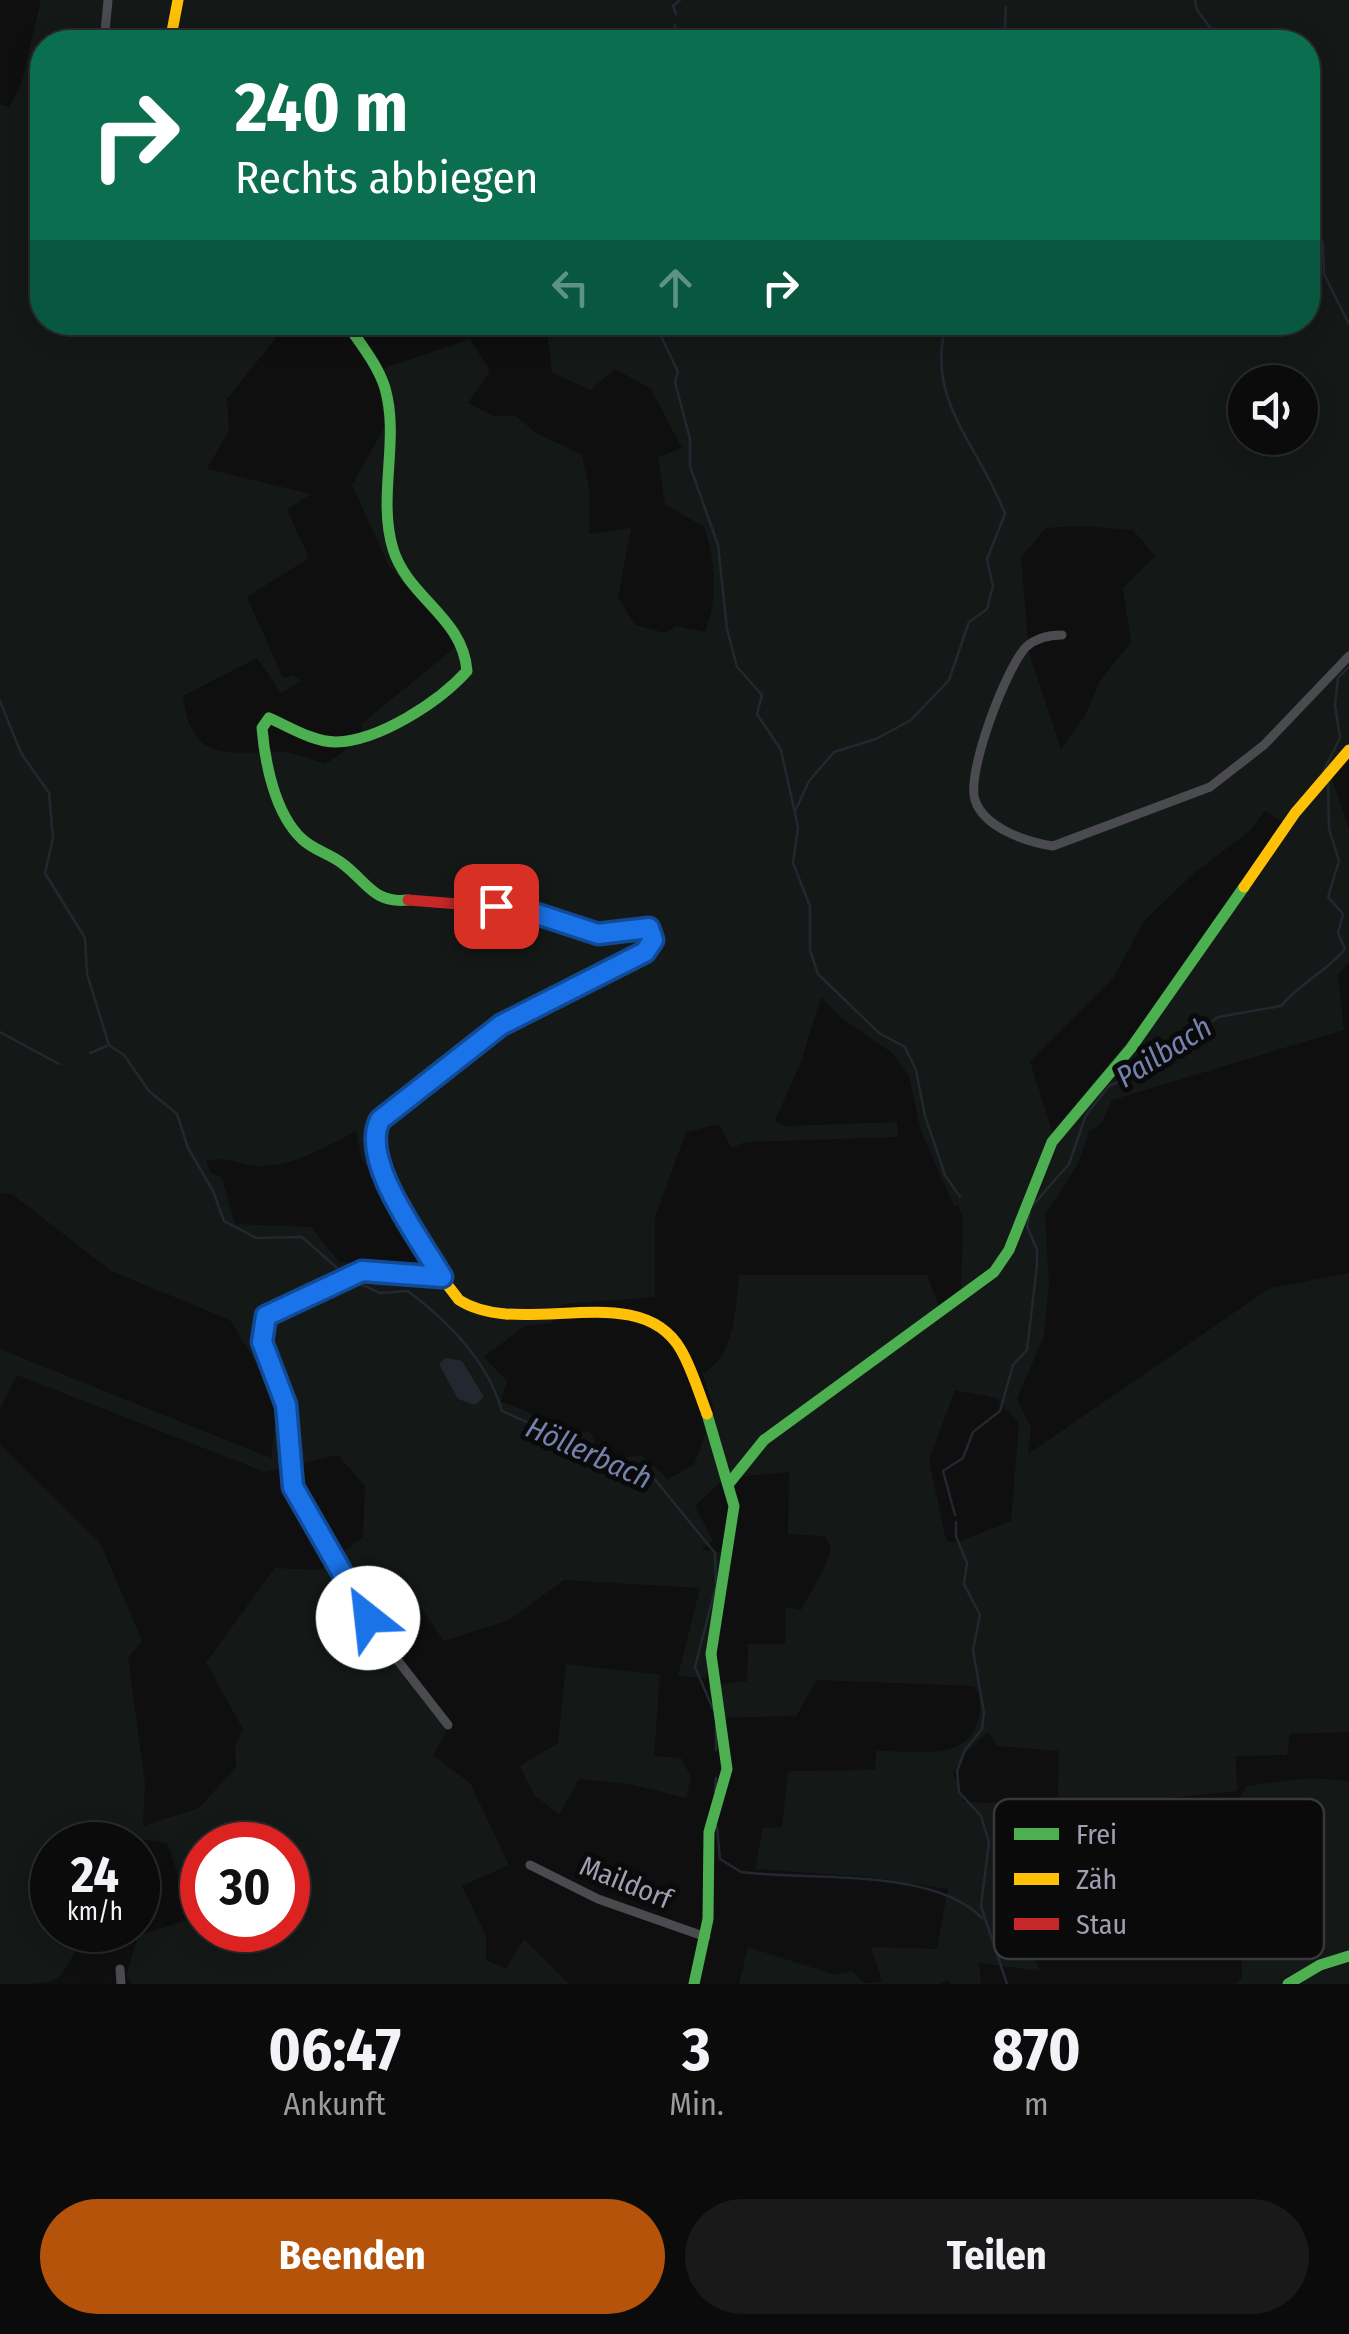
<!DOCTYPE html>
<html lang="de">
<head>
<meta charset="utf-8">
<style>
  body { margin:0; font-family:"Fira Sans Condensed",sans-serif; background:#19191a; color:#f1f3f6; height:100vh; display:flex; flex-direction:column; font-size:38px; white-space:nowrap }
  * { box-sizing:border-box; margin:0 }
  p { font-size:32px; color:#9a9b9d }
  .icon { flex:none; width:55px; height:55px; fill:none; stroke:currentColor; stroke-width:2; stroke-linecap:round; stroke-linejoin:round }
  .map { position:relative; height:1984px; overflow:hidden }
  .panel { display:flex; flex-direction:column; background:#0b0b0c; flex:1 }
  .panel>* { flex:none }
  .top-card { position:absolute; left:30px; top:30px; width:1290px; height:305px; border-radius:40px; box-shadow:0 5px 25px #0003,0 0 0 2px #2b2b2d; background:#0b6e4f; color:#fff; overflow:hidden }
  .buttons { position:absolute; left:1228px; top:365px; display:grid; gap:20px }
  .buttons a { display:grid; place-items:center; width:90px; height:90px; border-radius:50%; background:#0b0b0c; box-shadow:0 5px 25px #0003,0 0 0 2px #2b2b2d; font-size:50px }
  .speed { position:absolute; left:30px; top:1822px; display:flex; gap:20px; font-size:50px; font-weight:700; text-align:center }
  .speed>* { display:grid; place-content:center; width:130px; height:130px; border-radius:50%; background:#0b0b0c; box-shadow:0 5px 25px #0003,0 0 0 2px #2b2b2d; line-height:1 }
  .speed small { font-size:25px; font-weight:400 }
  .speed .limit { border:15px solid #d22; background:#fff; color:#111 }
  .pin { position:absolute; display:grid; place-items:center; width:85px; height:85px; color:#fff; margin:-42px; border-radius:20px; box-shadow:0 5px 15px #0006 }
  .me { position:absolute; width:110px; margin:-55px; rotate:331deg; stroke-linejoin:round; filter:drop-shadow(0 0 8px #0008) }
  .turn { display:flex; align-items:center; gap:35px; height:210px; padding:0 40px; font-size:45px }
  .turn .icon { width:130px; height:130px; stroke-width:2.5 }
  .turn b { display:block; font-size:70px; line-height:85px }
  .lanes { display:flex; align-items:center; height:95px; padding:0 40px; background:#0003; justify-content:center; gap:50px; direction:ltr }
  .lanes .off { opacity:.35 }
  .eta { display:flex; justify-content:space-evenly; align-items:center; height:170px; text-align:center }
  .eta b { font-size:60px; font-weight:700; line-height:70px }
  .primary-button { display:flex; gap:20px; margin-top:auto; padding:20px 40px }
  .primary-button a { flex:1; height:115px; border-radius:60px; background:#b45309; color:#fff; font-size:40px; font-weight:700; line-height:115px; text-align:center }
  .primary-button a+a { background:#19191a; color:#f1f3f6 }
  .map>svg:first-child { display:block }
  .green { fill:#141917; fill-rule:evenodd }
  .water { fill:#232730 }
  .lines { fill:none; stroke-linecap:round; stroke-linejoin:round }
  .stream { stroke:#232730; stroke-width:2.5 }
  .street { stroke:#4a4a4f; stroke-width:9 }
  .fast { stroke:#4caf50; stroke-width:11 }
  .slow { stroke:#ffc107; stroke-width:11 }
  .jam { stroke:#c62828; stroke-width:11 }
  .route-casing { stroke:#114b97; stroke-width:25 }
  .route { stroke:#1a73e8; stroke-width:18 }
  .labels { text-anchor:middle; stroke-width:10; stroke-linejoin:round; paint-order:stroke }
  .street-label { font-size:28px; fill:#a09fb1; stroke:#0a0a0b }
  .water-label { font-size:30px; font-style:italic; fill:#7581ae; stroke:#0a0a0b }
  .key { fill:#0a0a0b; stroke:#37373d; stroke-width:2.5 }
  .key-label { font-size:28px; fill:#a09fb1 }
</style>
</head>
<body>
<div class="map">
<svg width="1349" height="1984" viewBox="0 0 1349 1984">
  <rect width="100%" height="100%" fill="#0f0f10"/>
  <g class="green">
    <path d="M41,0H1349V757L1331,776L1349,829V962L1338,975L1344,1030L1112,1100L1102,1123L1089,1131L1079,1162L1045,1215L1049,1283L1044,1336L1017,1399L1031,1428L1028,1454L1270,1288L1349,1273V1732L1290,1734L1287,1755L1236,1756L1237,1791L1104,1805L1099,1901L1055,1902L1059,1751L997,1746L988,1732L964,1754L953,1773L964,1802L997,1803L1020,1921L1040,1971L979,1963L981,1984H951L949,1980L939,1984H739L748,1947L835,1975L852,1971L864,1983L882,1982L871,1947L937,1949L948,1889L868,1877L755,1869L763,1828L782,1827L788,1771L875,1770L876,1751C913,1750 970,1764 979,1717C981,1705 981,1695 974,1686L817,1680L796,1716L717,1718L708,1686L747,1681L748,1644H785L786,1607L801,1610L825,1567L831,1547L824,1536L788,1534L789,1472L725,1478L695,1506L713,1541L701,1550L727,1553L706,1678L678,1676L700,1588L564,1580L509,1620L444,1641L420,1607L375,1635L443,1724L446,1733L433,1755L470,1783L509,1865L462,1886L486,1936V1960L506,1969L524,1939L569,1984H133L126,1976L138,1936L193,1918L167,1843L142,1839L138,1848L52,1845V1930H89C52,1984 74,1984 0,1984V1444L101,1544L142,1641L128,1658L145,1783L143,1826L199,1808L236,1767L235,1747L243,1729L206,1662L275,1568L321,1570L363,1537L365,1486L338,1455L265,1472L17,1375L0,1409V1349L271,1458L276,1417L267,1381L230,1320L111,1271L12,1194L0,1193V104L9,107L21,85ZM42,42H1308V322L546,323L552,372L590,390L615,369L651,389L682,448L658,457L665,504L704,527C716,561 718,599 705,632L676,626L665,633L635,625L618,598L631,528L589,534V487L582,455L536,433L516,416H494L468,403L490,371L470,339L376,371L385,426L352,485L389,566L457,639L453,649L360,725L363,728L342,753L325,764C311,759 294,752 280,752C226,752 191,763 183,696L257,658L281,693L301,681L293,675L283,678L247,597L309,558L287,510L311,494L207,469L229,430L227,399L288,323L42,322ZM1245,382H1300V438H1245ZM1083,526L1133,530L1155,556L1123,588L1131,642L1099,682L1086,714L1061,749L1029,653L1021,557L1046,528ZM1265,811L1282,822L1143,1023L1052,1132L1030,1061L1114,977L1143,922L1194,873L1251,830ZM821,997L840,1017L892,1053L909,1076L921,1131L954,1206L958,1205L963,1218L961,1294L939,1307L927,1275H739C735,1311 736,1353 703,1374L714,1410L694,1465L668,1479L643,1456L601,1458L590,1431L557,1438L538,1416L501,1401L507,1381L484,1357L525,1326L552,1323L562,1304L655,1297V1217L686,1132L719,1124L731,1148L745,1142L898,1137L897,1122L786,1126L775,1121L802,1059ZM356,1131L361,1157L424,1266L339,1262L311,1227L235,1224L222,1178L210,1172L206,1161C237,1156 238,1166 260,1166C292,1167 329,1145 356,1131ZM955,1390L996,1398L1019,1423L1011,1521L956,1543L946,1540L929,1460ZM202,1845H288V1930H202Z"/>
    <polygon points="566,1664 660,1675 654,1756 681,1758 691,1777 686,1798 630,1784 579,1779 559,1814 534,1795 520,1766 558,1743"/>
    <polygon points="1310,1778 1349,1781 1349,1984 1235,1984 1242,1978 1240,1798 1246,1786"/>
  </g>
  <polygon class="water" points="446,1358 462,1361 484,1397 475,1405 458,1399 439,1364"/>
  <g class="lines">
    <g class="stream">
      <polyline points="1195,0 1197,10 1221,42"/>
      <polyline points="676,14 673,6 680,0"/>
      <polyline points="675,42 675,25"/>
      <polyline points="1004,42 1006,7"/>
      <polyline points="1308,219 1323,243 1324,274 1349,324"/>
      <polyline points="647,322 661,336 678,372 675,382 690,439 690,466 718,545 727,629 737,667 762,695 757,714 781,750 798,827 793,863 810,906 810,950 818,974 879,1033 905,1047 916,1070 925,1116 945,1175 960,1197"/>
      <polyline points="0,701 21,753 49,793 53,838 45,873 85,938 87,974 109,1045 124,1055 149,1091 177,1114 188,1148 213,1191 224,1221 256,1238 302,1237 337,1268"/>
      <polyline points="1324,770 1340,738 1335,705 1338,678 1349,667"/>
      <polyline points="1328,782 1329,829 1339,861 1328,897 1342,913"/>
      <path d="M795,811L809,781L834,752L876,739L911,720L949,680L969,622L987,609L993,586L987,559L1005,514C980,446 923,399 947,322"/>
      <polyline points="0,1032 59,1064"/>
      <polyline points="90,1053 107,1046"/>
      <path d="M1033,1205L1069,1164L1086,1115L1109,1086L1151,1067L1218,1017L1281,1006C1300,983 1326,972 1345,949L1338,933L1343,914"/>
      <path d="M354,1281L380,1293L408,1291C448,1321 488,1361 502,1411L529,1423L539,1436L614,1458L652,1476L715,1553L716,1586L695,1667L713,1709"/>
      <polyline points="955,1515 943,1471 963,1458 973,1432 1000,1411 1013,1365 1027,1350 1037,1265 1037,1250 1027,1226 1030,1212"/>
      <polyline points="956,1522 956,1536 967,1563 964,1584 980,1615 973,1650 984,1713 982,1729 965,1750 957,1771 959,1792 981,1816 989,1842 981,1906 1007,1984"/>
      <polyline points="716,1726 716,1750"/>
      <polyline points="715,1791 716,1778"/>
      <path d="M717,1827L720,1859L741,1872C809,1881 932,1867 982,1918"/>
    </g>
    <g class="street">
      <polyline points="104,42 108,0"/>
      <path d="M1062,635C1049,635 1036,638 1026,647C1006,668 966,773 975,800C984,828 1027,842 1053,846L1210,787L1264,745L1349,656"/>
      <path d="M442,1277C417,1275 389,1269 364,1271C334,1273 290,1299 265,1316L262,1342L282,1389L293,1487L381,1639L448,1725"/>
      <polyline points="530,1865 598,1899 706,1937"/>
      <polyline points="120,1969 121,1984"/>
    </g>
    <g class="fast">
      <path d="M346,322C360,344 377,363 385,388C400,440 377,497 393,549C408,598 463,617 467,671C439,702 379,741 336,742C313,742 290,727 269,718L262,728C265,763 275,814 302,839C313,850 331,854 343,864C367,882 374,904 408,900"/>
      <polyline points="731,1481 764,1440 994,1272 1009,1250 1052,1142 1131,1048 1244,887"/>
      <polyline points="694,1984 708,1919 709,1832 727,1769 711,1654 734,1506 707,1414"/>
      <polyline points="1288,1984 1320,1965 1349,1956"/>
    </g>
    <g class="slow">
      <polyline points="170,42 178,0"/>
      <polyline points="1244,887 1295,813 1349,750"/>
      <path d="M439,1074L380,1120C367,1183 423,1253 459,1300C521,1340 639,1277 681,1350C692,1369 699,1393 707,1414"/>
    </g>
    <polyline class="jam" points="408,900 522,909 598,934 649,927 653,940 645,952 501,1025 439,1074"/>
  </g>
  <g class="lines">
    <defs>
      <path id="route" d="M368,1618L293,1487L286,1405L262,1342L266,1316L362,1271L442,1277C421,1240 359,1161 380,1120L501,1025L645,952L653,940L649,928L598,934L522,909L496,906"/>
    </defs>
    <use href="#route" class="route-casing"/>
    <use href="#route" class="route"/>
  </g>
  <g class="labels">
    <g class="street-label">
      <text transform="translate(626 1882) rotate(22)" y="10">Maildorf</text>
    </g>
    <g class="water-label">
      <text transform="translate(1164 1052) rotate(-32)" y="10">Pailbach</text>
      <text transform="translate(589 1453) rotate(24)" y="10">Höllerbach</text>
    </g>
  </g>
  <rect x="994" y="1799" width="330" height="160" rx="15" class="key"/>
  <rect x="1014" y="1828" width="45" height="12" fill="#4caf50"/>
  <rect x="1014" y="1873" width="45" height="12" fill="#ffc107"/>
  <rect x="1014" y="1918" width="45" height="12" fill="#c62828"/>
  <g class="key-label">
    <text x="1076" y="1844">Frei</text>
    <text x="1076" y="1889">Zäh</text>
    <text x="1076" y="1934">Stau</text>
  </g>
</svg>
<div class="buttons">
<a><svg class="icon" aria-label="sound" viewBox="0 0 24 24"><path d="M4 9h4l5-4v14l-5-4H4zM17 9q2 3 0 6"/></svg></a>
</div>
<div class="speed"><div>24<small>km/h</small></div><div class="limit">30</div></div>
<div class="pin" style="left:496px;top:906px;background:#d93025"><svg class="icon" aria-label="arrive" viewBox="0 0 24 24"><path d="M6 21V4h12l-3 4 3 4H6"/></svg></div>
<svg class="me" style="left:368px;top:1618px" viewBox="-20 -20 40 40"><circle r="19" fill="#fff"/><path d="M0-13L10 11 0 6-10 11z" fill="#1a73e8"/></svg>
<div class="top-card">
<div class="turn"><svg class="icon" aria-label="right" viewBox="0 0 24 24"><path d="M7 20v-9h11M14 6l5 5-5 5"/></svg><div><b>240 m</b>Rechts abbiegen</div></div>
<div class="lanes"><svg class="icon off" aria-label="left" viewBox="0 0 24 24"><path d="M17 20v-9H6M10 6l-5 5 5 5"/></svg><svg class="icon off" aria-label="ahead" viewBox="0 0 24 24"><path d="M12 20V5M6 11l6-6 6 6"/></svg><svg class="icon" aria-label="right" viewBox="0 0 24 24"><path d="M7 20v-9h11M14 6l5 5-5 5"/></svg></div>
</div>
</div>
<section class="panel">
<div class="eta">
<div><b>06:47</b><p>Ankunft</p></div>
<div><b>3</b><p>Min.</p></div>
<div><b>870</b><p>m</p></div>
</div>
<div class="primary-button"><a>Beenden</a><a>Teilen</a></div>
</section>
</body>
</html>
